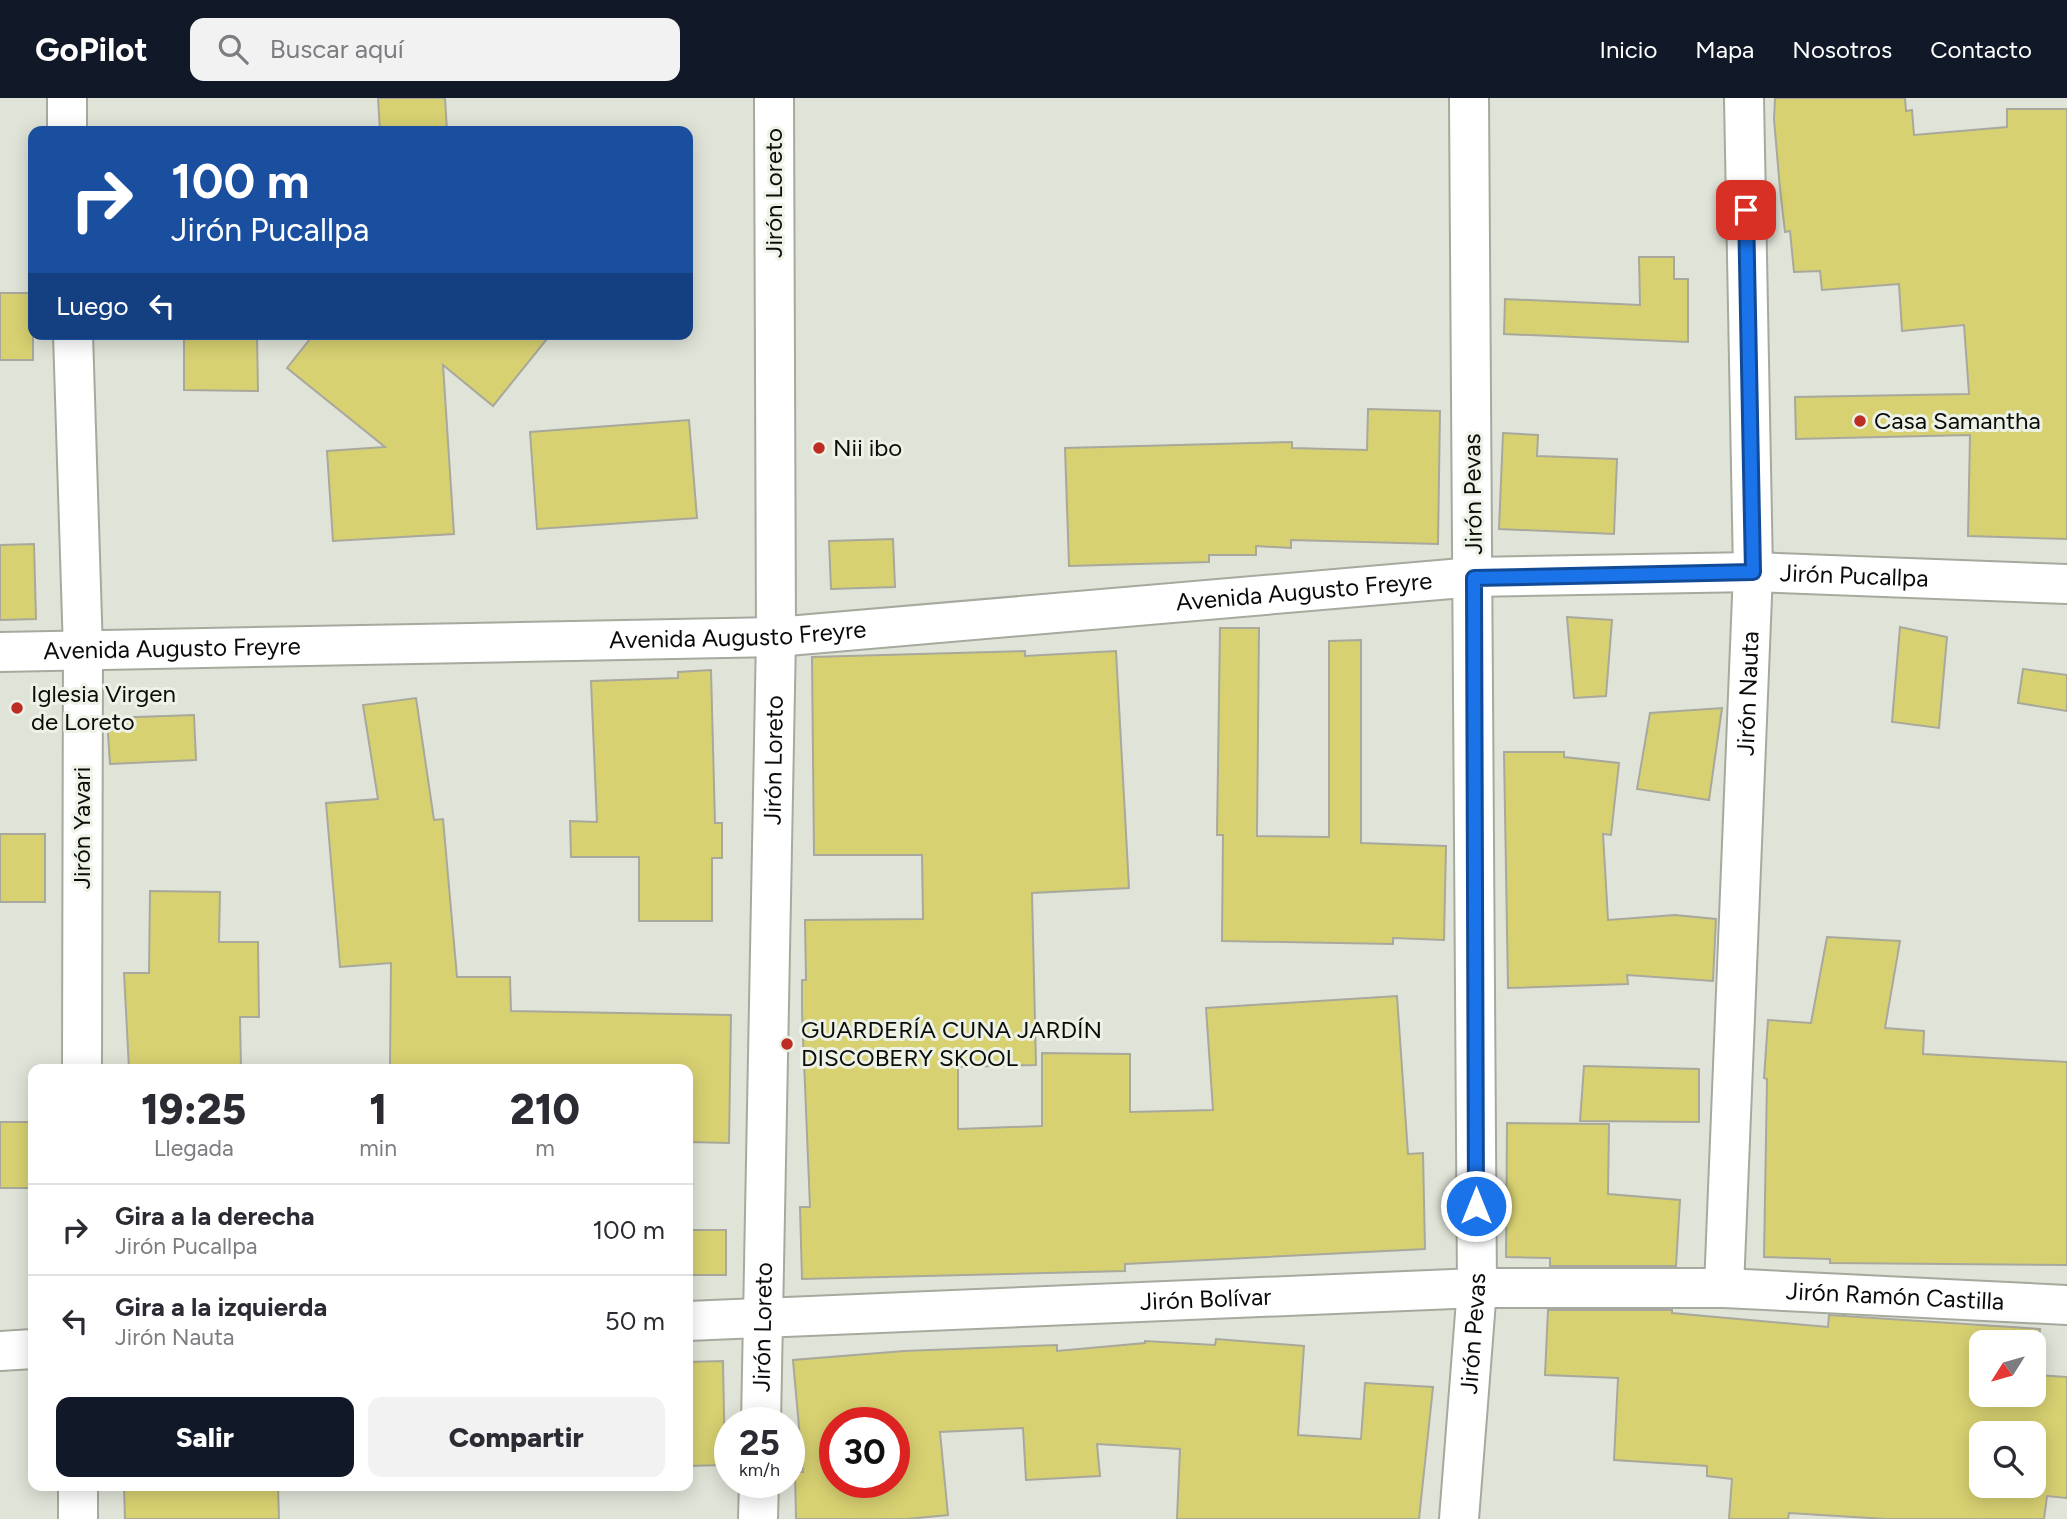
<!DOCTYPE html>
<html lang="es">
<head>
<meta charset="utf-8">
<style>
  body { margin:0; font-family:Figtree,sans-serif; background:#f2f2f3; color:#2b2b33; height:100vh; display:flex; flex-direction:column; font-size:26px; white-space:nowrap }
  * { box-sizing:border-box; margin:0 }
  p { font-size:23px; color:#7c7c81 }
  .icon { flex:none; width:38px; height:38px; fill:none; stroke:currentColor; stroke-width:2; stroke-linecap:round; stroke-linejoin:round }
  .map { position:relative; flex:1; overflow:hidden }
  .details { position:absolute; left:28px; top:966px; width:665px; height:427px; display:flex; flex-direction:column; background:#fff; border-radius:14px; box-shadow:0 4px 18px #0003 }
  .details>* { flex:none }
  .hud { position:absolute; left:28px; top:28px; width:665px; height:214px; border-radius:14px; box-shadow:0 4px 18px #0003; background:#1a4fa0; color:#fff; overflow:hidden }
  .needle { width:46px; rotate:233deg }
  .buttons { position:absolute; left:1969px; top:1232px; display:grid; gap:14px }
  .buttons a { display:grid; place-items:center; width:77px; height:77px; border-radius:14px; background:#fff; box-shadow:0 4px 18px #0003; font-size:35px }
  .speed { position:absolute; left:714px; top:1309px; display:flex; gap:14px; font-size:35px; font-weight:700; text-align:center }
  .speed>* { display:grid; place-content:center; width:91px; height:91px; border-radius:50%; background:#fff; box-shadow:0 4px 18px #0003; line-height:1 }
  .speed small { font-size:18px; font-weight:400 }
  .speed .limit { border:10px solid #d22; background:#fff; color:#111 }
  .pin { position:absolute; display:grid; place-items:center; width:60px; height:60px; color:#fff; margin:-30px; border-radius:14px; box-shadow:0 4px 10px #0006 }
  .me { position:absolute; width:77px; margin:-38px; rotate:0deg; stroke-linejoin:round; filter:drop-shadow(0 0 5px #0008) }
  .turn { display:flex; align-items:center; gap:24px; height:147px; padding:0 28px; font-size:32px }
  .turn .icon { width:91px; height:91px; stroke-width:2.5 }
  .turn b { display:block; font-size:49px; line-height:60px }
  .then { display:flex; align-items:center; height:66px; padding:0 28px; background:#0003; gap:14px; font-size:26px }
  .eta { display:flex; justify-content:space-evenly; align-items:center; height:119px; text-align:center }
  .eta b { font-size:42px; font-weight:800; line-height:49px }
  .primary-button { display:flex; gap:14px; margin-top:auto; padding:14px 28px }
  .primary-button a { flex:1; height:80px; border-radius:14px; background:#111827; color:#fff; font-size:28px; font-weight:800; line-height:80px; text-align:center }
  .primary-button a+a { background:#f2f2f3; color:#2b2b33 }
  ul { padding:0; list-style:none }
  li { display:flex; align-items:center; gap:21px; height:91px; padding:0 28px; border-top:2px solid #e1e1e2 }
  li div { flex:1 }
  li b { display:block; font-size:26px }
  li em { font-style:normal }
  header { display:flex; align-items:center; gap:42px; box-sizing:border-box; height:98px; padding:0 35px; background:#111827; color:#fff }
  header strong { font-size:33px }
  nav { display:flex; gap:38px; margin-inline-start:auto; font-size:24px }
  .search { width:490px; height:63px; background:#f2f2f3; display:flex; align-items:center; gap:18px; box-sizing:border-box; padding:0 24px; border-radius:14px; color:#7c7c81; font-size:26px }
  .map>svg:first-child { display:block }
  .building { fill:#d8d172; stroke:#a8a89c; stroke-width:2; fill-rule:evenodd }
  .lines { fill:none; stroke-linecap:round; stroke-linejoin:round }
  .minor-casing { stroke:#a5aa9e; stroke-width:42 }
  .major-casing { stroke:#a5aa9e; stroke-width:42 }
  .minor { stroke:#fff; stroke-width:38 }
  .major { stroke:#fff; stroke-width:38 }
  .route-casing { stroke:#114b97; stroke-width:18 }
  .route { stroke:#1a73e8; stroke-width:12 }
  .poi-dot { fill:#bc2e24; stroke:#edf2e6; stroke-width:2.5 }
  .labels { text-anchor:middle; stroke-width:6; stroke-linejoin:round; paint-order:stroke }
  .street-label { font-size:24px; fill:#0b0c09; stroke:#edf2e6 }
  .poi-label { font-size:24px; fill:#0b0c09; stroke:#edf2e6; text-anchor:start }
</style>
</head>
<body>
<header>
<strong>GoPilot</strong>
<div class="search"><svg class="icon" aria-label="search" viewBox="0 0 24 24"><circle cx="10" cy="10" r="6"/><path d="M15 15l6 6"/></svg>Buscar aquí</div>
<nav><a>Inicio</a><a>Mapa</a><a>Nosotros</a><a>Contacto</a></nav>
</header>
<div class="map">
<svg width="2067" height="1421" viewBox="0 0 2067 1421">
  <rect width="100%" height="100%" fill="#e0e4d8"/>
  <g class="building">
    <polygon points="378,0 445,0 447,33 380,33"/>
    <polygon points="1775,0 1905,0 1906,13 1912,12 1914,37 2007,29 2007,11 2067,11 2067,441 1968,438 1970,337 1796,341 1795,299 1969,296 1964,227 1902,233 1899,186 1822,192 1820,173 1794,174 1790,133 1785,134 1780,91 1774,21"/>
    <polygon points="1639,159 1674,159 1674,181 1688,181 1688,244 1504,236 1505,201 1640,207"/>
    <rect x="0" y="195" width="33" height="67"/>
    <polygon points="184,236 257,236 258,293 184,292"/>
    <polygon points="314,236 551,236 493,308 443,267 454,436 333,443 327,353 385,349 287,270"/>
    <polygon points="1368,311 1440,313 1438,446 1291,442 1291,450 1256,448 1256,457 1209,457 1209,464 1069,468 1065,350 1292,344 1292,350 1367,352"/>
    <polygon points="689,322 697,420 537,431 530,334"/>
    <polygon points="1503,335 1538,337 1537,358 1617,361 1614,436 1499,431"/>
    <polygon points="893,441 895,489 831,491 829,443"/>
    <polygon points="34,446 36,521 0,522 0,447"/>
    <polygon points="1567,519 1612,522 1606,598 1574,600"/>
    <polygon points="1900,529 1947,539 1939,630 1892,624"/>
    <polygon points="1220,530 1259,530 1257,738 1329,739 1329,543 1361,542 1361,745 1446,748 1444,842 1393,840 1393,846 1222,843 1223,737 1217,737"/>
    <polygon points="1025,553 1025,558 1116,553 1129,790 1032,795 1036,967 958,969 958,1031 1042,1028 1042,955 1130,956 1130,1014 1213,1012 1206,910 1397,898 1408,1056 1423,1055 1425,1151 1125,1166 1125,1173 802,1181 800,1109 810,1109 802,915 802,882 806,882 805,822 923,821 922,757 814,757 812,559"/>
    <polygon points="2023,571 2067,577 2067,613 2018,605"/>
    <polygon points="711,572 715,725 722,725 722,760 712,760 712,823 639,823 639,759 571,759 570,723 597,724 591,583 678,580 678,574"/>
    <polygon points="416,600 434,722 443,721 457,879 510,879 511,913 731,917 729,1045 688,1044 688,971 390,971 391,865 340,869 326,705 378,701 363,607"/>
    <polygon points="1722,610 1709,702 1637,691 1650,615"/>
    <polygon points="194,617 196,662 110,666 107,620"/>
    <polygon points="1504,654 1564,654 1564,659 1619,665 1611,737 1603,736 1608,822 1675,817 1716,821 1713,883 1627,877 1628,886 1508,890"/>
    <rect x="0" y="736" width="45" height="68"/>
    <polygon points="150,793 220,794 219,844 258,844 259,919 240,919 241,971 129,971 124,875 149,875"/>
    <polygon points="1827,839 1900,843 1885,930 1924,933 1923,956 2067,964 2067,1167 1830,1165 1830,1161 1764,1159 1767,981 1764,980 1768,922 1811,925"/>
    <polygon points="1584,968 1699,971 1699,1024 1580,1023"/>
    <rect x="0" y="1024" width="33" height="66"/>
    <polygon points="1507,1025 1609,1026 1608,1096 1680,1102 1676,1168 1550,1168 1550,1160 1506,1159"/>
    <rect x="688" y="1132" width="38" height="45"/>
    <path d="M1548,1212H1672V1215L1828,1229L1829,1217L2040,1231L2037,1277L2067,1279V1400L2047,1398L2044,1421H1886L1789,1415L1788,1421H1729L1732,1381L1707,1378V1368L1614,1362L1618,1280L1545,1277ZM1981,1244H2034V1297H1981ZM1981,1335H2034V1388H1981Z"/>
    <path d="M1216,1241L1304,1248L1298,1337L1361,1341L1365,1285L1433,1289L1419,1421H1177L1180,1351L1097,1346L1100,1378L1026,1382L1023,1330L940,1334L948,1417L907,1421H796L795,1374H803L793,1262L904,1253L1057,1247V1253L1145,1245V1243L1215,1247ZM835,1325H894V1384H835Z"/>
    <polygon points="723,1263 725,1367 688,1368 688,1264"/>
    <polygon points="124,1388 278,1388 279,1421 125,1421"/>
  </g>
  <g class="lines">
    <defs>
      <g id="minor">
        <polyline points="67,0 67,33"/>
        <polyline points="73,236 83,553 82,971"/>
        <path id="s1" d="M1724,1190L1753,474L1744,0"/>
        <path id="s2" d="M688,1223L1477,1190H1724L2067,1207"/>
        <polyline points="0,1253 33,1251"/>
        <path id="s3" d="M761,1325L776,539L774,0"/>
        <polyline points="78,1421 78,1388"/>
        <polyline points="758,1421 759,1384"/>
        <path id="s4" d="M1459,1421L1477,1190L1469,0"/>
      </g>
      <g id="major">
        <path id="s5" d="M0,554L776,539L1474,479L1753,474L2067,486"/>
      </g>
    </defs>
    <use href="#minor" class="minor-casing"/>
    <use href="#major" class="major-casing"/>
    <use href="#minor" class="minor"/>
    <use href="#major" class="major"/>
  </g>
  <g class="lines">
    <defs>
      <polyline id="route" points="1476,1108 1474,480 1753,474 1746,112"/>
    </defs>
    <use href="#route" class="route-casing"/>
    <use href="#route" class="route"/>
  </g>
  <g class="poi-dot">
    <circle cx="1860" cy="323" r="7"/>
    <circle cx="819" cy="350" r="7"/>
    <circle cx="17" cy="610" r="7"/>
    <circle cx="787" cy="946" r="7"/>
  </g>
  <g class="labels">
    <g class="street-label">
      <text transform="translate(774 95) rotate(-90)" y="8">Jirón Loreto</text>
      <text transform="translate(1473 396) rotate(-91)" y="8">Jirón Pevas</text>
      <text dy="8" stroke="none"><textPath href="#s5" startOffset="1857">Jirón Pucallpa</textPath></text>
      <text dy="8" stroke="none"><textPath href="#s5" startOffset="1306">Avenida Augusto Freyre</textPath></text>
      <text dy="8" stroke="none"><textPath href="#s5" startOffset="738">Avenida Augusto Freyre</textPath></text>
      <text dy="8" stroke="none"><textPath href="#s5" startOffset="172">Avenida Augusto Freyre</textPath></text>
      <text dy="8" stroke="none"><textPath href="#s1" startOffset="595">Jirón Nauta</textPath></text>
      <text dy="8" stroke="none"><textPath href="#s3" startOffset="663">Jirón Loreto</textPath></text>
      <text transform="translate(82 730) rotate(-90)" y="8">Jirón Yavari</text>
      <text dy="8" stroke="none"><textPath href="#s2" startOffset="1208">Jirón Ramón Castilla</textPath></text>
      <text dy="8" stroke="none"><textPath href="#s2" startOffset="518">Jirón Bolívar</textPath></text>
      <text dy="8" stroke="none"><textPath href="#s3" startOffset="96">Jirón Loreto</textPath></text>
      <text dy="8" stroke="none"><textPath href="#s4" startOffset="186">Jirón Pevas</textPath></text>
    </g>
    <g class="poi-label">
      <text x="1874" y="331">Casa Samantha</text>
      <text x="833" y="358">Nii ibo</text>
      <text x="31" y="604">Iglesia Virgen<tspan x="31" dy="28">de Loreto</tspan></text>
      <text x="801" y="940">GUARDERÍA CUNA JARDÍN<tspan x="801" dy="28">DISCOBERY SKOOL</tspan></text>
    </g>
  </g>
</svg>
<div class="buttons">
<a><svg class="needle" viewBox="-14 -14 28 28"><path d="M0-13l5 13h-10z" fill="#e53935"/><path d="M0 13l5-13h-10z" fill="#7c7c81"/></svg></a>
<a><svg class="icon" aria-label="search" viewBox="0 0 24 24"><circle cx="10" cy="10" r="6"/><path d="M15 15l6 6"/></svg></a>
</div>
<div class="speed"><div>25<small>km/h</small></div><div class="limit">30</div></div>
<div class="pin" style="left:1746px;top:112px;background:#d93025"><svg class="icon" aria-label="arrive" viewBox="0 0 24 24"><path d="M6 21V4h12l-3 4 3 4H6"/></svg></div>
<svg class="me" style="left:1476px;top:1108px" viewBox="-20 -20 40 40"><circle r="17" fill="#1a73e8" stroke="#fff" stroke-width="3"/><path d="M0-11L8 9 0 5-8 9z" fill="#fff"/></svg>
<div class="hud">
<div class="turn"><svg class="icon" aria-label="right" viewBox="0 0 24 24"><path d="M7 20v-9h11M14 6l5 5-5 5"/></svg><div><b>100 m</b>Jirón Pucallpa</div></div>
<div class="then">Luego<svg class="icon" aria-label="left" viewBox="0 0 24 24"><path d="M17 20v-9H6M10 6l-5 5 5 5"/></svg></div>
</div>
<section class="details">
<div class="eta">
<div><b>19:25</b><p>Llegada</p></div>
<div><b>1</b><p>min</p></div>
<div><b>210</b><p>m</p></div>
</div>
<ul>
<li><svg class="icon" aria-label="right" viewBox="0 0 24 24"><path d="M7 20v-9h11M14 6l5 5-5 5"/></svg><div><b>Gira a la derecha</b><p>Jirón Pucallpa</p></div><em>100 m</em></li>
<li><svg class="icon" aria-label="left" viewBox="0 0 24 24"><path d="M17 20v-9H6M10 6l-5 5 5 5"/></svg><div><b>Gira a la izquierda</b><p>Jirón Nauta</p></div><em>50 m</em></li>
</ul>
<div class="primary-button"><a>Salir</a><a>Compartir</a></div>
</section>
</div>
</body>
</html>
